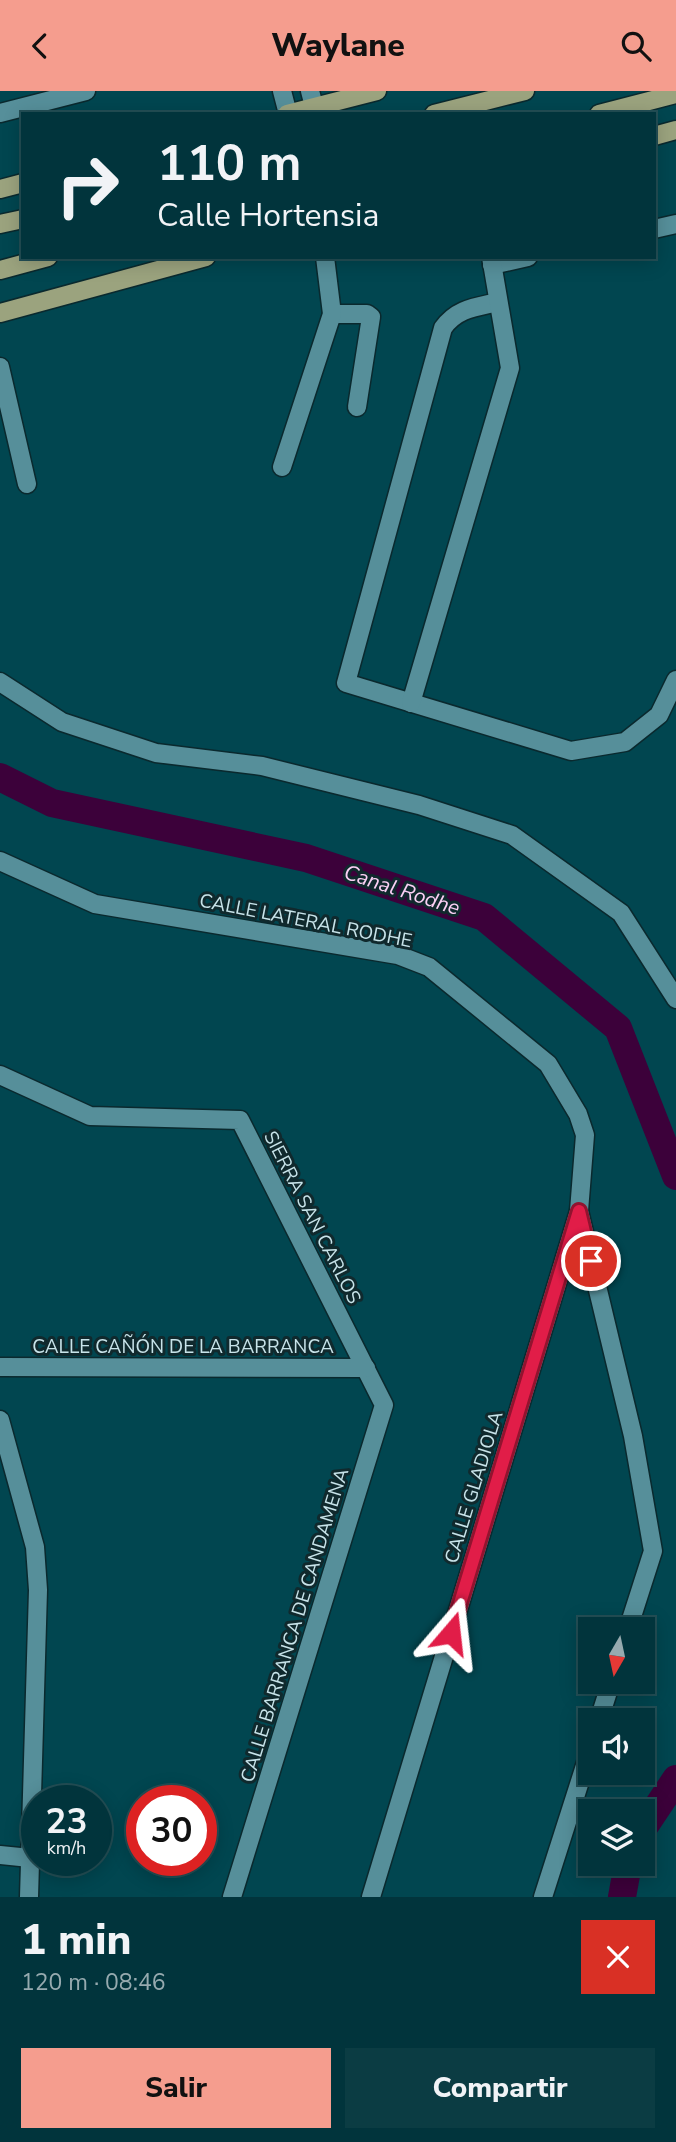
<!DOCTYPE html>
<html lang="es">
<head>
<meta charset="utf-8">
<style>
  body { margin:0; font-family:"Nunito Sans",sans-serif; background:#0b3c43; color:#f1f3f6; height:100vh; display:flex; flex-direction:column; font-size:26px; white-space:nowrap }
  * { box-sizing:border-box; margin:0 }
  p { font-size:23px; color:#96aaaf }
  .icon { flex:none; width:38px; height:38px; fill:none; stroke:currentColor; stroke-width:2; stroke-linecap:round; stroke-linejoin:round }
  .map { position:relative; height:1806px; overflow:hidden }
  .drawer { display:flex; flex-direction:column; background:#01343c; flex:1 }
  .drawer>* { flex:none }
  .top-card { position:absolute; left:21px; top:21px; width:635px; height:147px; border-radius:0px; box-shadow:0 4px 18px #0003,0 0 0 2px #234f56; background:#01343c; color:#f1f3f6; overflow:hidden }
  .needle { width:46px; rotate:189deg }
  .controls { position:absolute; left:578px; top:1526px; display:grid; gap:14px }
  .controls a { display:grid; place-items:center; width:77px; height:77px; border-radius:0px; background:#01343c; box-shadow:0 4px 18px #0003,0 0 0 2px #234f56; font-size:35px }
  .speed { position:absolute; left:21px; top:1694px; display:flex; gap:14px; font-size:35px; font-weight:700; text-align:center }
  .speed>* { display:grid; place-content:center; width:91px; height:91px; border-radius:50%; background:#01343c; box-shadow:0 4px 18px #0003,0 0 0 2px #234f56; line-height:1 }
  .speed small { font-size:18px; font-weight:400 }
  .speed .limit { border:10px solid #d22; background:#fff; color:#111 }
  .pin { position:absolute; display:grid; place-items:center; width:60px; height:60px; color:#fff; margin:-30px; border:4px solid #fff; border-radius:50%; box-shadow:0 2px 7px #0007 }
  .me { position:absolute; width:77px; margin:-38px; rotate:17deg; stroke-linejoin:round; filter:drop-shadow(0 0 5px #0008) }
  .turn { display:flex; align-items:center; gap:24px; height:147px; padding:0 21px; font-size:32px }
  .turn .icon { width:91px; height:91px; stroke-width:2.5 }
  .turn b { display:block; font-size:49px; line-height:60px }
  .round { display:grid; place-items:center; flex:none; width:74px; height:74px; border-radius:0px; background:#0b3c43 }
  .overview { display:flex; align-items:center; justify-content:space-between; height:119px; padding:0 21px }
  h1 { font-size:42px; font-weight:800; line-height:52px }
  .primary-button { display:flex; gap:14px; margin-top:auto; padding:14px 21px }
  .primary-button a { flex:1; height:80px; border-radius:0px; background:#f59d8e; color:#111; font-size:28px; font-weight:800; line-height:80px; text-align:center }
  .primary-button a+a { background:#0b3c43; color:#f1f3f6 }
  header { display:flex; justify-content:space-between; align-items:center; height:91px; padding:0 21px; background:#f59d8e; color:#111; font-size:32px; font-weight:800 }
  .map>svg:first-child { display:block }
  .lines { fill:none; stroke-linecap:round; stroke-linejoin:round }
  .canal { stroke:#3c013a; stroke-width:28 }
  .minor-casing { stroke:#0a292e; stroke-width:21 }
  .major-casing { stroke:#0a292e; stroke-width:21 }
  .minor { stroke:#568f9a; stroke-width:18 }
  .major { stroke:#9ba37e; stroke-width:18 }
  .route-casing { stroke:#92132f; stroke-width:18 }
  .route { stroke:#e11d48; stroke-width:12 }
  .labels { text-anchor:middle; stroke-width:6; stroke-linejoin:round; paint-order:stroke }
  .street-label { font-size:19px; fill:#c8e4ea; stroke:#10292d }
  .water-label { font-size:21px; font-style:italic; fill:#fbd0f5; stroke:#10292d }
</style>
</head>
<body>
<header><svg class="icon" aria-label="back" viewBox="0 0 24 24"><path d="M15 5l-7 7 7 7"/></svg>Waylane<svg class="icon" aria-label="search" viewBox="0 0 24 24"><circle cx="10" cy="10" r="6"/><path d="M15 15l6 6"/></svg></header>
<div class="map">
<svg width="676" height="1806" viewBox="0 0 676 1806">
  <rect width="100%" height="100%" fill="#014650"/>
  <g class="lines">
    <g class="canal">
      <polyline points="0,686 52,712 306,767 484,826 618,937 676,1085"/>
      <polyline points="642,1739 676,1688"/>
      <polyline points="622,1806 628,1773"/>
    </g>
    <defs>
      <g id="minor">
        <polyline points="282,0 288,23"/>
        <polyline points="310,0 316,23"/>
        <polyline points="0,22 86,0"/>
        <polyline points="654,138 676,133"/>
        <polyline points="492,174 528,166"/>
        <path d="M498,211C477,216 457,217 443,237L346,592L571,660L625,651L659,624L676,589"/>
        <polyline points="332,223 367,223 371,226 357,316"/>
        <polyline points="0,276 27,393"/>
        <polyline points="282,376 332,223 325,166"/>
        <polyline points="0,591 62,631 156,662 262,675 419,714 512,744 621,822 676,908"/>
        <polyline points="411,612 510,277 491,166"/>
        <polyline points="0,770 95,813 398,864 429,876 548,973 578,1023 585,1044 579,1120 371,1806"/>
        <polyline points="0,984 90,1025 240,1029 384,1314 232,1806"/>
        <polyline points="579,1120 633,1345 653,1460 628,1538"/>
        <polyline points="0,1276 366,1277"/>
        <polyline points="0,1329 35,1456 38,1499 29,1806"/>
        <polyline points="599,1629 611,1591"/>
        <polyline points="0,1764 30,1767"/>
        <polyline points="543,1806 590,1659"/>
      </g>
      <g id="major">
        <polyline points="287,23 377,0"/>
        <polyline points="434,23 525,0"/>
        <polyline points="599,23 676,3"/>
        <polyline points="654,45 676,39"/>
        <polyline points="0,98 23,92"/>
        <polyline points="0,133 23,128"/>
        <polyline points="0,179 48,166"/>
        <polyline points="0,222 206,166"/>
      </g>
    </defs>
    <use href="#minor" class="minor-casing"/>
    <use href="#major" class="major-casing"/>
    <use href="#minor" class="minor"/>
    <use href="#major" class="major"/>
  </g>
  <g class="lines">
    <defs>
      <polyline id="route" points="451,1542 579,1120 591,1170"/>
    </defs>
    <use href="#route" class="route-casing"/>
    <use href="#route" class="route"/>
  </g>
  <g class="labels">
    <g class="street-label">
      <text transform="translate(306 829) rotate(11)" y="7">CALLE LATERAL RODHE</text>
      <text transform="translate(313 1126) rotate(63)" y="7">SIERRA SAN CARLOS</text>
      <text x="183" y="1262">CALLE CAÑÓN DE LA BARRANCA</text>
      <text transform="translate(473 1396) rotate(-73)" y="7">CALLE GLADIOLA</text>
      <text transform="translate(294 1534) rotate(-73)" y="7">CALLE BARRANCA DE CANDAMENA</text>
    </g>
    <g class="water-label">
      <text transform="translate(402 799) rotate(18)" y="7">Canal Rodhe</text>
    </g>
  </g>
</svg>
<div class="controls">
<a><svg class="needle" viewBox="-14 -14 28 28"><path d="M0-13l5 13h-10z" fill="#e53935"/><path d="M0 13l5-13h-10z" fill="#96aaaf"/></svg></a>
<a><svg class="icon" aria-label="sound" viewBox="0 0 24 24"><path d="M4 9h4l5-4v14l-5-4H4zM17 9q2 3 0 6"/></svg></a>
<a><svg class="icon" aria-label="layers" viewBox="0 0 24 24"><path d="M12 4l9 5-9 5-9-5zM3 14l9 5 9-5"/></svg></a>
</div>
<div class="speed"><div>23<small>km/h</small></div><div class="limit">30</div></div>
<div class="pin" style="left:591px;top:1170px;background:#d93025"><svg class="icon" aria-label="arrive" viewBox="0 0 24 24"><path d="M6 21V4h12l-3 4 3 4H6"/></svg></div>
<svg class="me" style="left:451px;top:1542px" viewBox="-20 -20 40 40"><path d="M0-17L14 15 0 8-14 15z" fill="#e11d48" stroke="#fff" stroke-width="4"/></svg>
<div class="top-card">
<div class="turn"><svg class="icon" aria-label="right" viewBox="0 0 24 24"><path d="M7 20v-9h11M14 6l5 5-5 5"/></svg><div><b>110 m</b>Calle Hortensia</div></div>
</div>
</div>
<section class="drawer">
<div class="overview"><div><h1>1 min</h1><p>120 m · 08:46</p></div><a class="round" style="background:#d93025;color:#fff"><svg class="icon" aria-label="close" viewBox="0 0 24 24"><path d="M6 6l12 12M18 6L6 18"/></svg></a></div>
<div class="primary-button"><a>Salir</a><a>Compartir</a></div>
</section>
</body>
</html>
